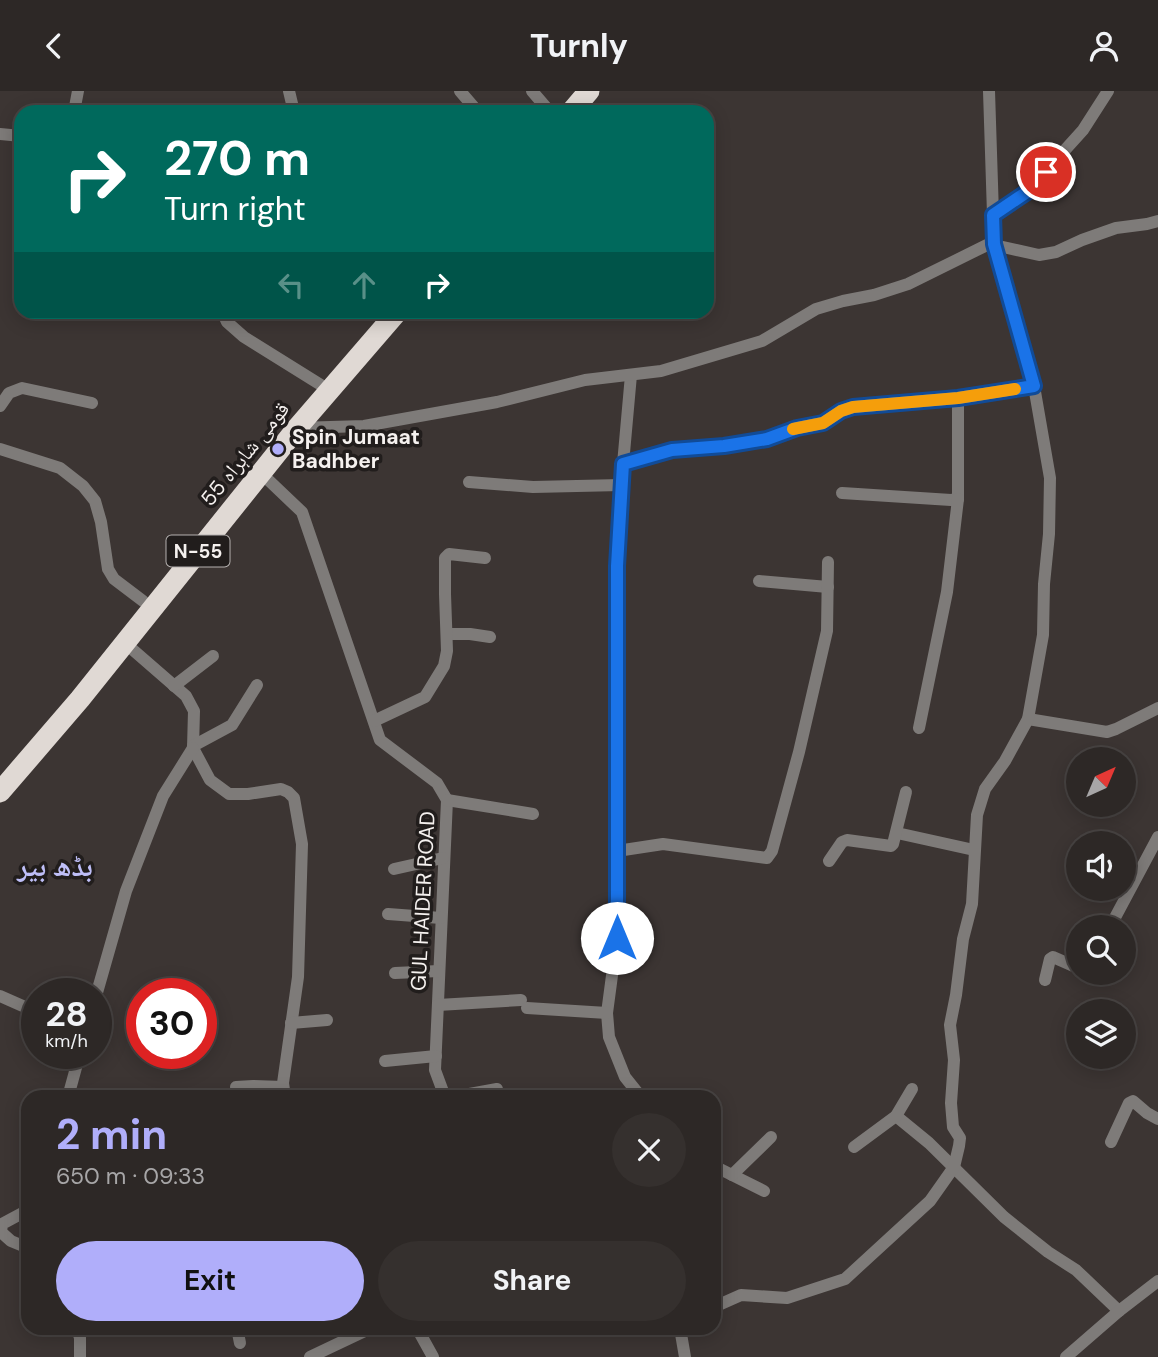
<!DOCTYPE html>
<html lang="en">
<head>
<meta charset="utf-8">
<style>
  body { margin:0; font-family:"DM Sans","Noto Naskh Arabic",sans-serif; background:#35302e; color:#f1f3f6; height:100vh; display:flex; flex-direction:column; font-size:26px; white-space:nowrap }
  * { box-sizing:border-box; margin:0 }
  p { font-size:23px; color:#a7a6a7 }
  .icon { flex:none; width:38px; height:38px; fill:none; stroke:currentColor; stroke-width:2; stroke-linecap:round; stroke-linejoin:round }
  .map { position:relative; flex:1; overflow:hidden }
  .details { position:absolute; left:21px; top:999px; width:700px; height:245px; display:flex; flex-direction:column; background:#2d2826; border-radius:21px; box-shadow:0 4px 18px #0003,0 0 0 2px #484443 }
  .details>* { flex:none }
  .top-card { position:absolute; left:14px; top:14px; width:700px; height:214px; border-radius:21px; box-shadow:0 4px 18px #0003,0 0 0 2px #484443; background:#00695c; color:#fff; overflow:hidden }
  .needle { width:46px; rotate:44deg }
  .controls { position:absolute; left:1066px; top:656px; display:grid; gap:14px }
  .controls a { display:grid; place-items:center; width:70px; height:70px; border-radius:50%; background:#2d2826; box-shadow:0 4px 18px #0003,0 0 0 2px #484443; font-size:35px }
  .speed { position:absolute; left:21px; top:887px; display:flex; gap:14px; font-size:35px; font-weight:700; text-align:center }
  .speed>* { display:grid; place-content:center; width:91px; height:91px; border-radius:50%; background:#2d2826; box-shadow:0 4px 18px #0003,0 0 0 2px #484443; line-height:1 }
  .speed small { font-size:18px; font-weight:400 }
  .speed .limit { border:10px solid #d22; background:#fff; color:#111 }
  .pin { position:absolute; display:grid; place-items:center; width:60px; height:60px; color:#fff; margin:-30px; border:4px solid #fff; border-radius:50%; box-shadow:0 2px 7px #0007 }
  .me { position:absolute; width:77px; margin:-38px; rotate:0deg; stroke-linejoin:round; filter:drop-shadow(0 0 5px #0008) }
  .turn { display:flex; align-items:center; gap:24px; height:147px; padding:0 35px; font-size:32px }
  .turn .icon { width:91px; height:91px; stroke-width:2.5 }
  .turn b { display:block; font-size:49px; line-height:60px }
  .lanes { display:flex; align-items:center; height:66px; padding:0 35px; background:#0003; justify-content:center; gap:35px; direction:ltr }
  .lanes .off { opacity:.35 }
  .round { display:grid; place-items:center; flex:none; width:74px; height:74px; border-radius:37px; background:#35302e }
  .head { display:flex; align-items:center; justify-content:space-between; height:119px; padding:0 35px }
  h1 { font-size:42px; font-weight:700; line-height:52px; color:#b0aefa }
  .cta { display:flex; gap:14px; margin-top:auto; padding:14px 35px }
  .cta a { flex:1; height:80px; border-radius:42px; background:#b0aefa; color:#111; font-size:28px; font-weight:700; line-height:80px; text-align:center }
  .cta a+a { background:#35302e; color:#f1f3f6 }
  header { display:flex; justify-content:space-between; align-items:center; height:91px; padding:0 35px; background:#2d2826; font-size:32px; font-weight:700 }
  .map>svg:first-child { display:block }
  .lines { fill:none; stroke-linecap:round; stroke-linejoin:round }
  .street { stroke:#7e7b79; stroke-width:12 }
  .highway { stroke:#e0d9d4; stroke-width:21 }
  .route-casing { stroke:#114b97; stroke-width:18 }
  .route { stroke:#1a73e8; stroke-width:12 }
  .slow { stroke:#f59e0b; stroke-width:12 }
  .poi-dot { fill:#b0aefa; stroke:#211d1c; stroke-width:2.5 }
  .labels { text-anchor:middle; stroke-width:7; stroke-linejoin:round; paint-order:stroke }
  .shield { fill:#211d1c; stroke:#b5b1b0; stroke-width:2 }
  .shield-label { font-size:19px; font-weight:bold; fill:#f5f1ef }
  .poi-label { font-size:21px; font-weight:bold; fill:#f5f1ef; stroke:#211d1c; text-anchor:start }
  .street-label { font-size:21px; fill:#f5f1ef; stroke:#211d1c }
  .district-label { font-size:28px; font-weight:bold; fill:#bebef7; stroke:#211d1c }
</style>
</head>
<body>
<header><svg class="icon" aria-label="back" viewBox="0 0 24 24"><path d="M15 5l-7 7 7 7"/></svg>Turnly<svg class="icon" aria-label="person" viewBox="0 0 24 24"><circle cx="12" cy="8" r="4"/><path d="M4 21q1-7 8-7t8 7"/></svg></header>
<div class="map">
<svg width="1158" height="1266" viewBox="0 0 1158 1266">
  <rect width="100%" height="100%" fill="#3c3533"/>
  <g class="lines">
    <g class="street">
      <polyline points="289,0 294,21"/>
      <polyline points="460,0 478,21"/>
      <polyline points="532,0 550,21"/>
      <polyline points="74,21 78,0"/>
      <polyline points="0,43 21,45"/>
      <polyline points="993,124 1027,101 1083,39 1108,0"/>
      <polyline points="222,220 227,231 244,246 321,294"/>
      <polyline points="631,284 623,373 617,475 617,847 607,922 609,946 625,986 641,1006"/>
      <polyline points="0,315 9,302 22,297 92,312"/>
      <polyline points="297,337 364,335 497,311 585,289 661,280 762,250 816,218 843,210 874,204 908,193 987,154 994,154 1039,164 1056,161 1082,149 1116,137 1147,133 1158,130"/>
      <polyline points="0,358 60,377 83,395 95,410 101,431 108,478 114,488 143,510"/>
      <polyline points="623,373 672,359 724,355 767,348 797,337 823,332 841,320 853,316 958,307 1034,295"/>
      <polyline points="261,382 302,421 380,649 437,692 447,709 435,979 445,1006"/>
      <polyline points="469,391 533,396 621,394"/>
      <polyline points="842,402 951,409 958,408 958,307"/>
      <polyline points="759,490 828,496"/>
      <polyline points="447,543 470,543 490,546"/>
      <polyline points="125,552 186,605 194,620 193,657 210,689 229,703 248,703 281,698 288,701 294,707 302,753 298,886 283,992 285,1006"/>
      <polyline points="174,595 213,565"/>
      <polyline points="1028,628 1107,641 1116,638 1158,617"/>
      <polyline points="374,630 425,606 444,575 447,560 445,503 445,467 449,463 485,467"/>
      <polyline points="919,637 947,501 958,408"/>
      <polyline points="193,655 232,634 257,594"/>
      <polyline points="447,709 533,723"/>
      <polyline points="897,742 974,759"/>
      <polyline points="617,760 663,753 767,767 772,760 799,661 827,540 828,471"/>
      <polyline points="829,770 842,751 847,749 891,755 893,753 906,701"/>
      <polyline points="394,778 443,767"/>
      <polyline points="388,823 441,827"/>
      <polyline points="1110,836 1158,746"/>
      <polyline points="395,882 439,880"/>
      <polyline points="1045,889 1050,868 1053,866 1078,877"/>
      <polyline points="0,905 25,916 37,917"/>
      <polyline points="96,905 126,800 163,705 193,657"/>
      <polyline points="438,914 521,909"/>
      <polyline points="527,917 607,922"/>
      <polyline points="291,932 327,929"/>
      <polyline points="385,970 436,965"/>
      <polyline points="236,996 253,995 283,996"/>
      <polyline points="68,1006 80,962"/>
      <polyline points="453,1006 497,998"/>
      <polyline points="896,1025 929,1052 1004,1126 1048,1161 1076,1179 1119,1220"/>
      <polyline points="1111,1051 1129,1012 1133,1010 1147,1022 1158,1028"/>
      <polyline points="854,1056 896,1025 912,998"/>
      <polyline points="714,1075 764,1100"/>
      <polyline points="732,1084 771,1046"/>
      <polyline points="28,1119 2,1133 1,1141 11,1150 28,1157"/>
      <polyline points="714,1216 741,1204 787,1207 845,1188 930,1110 954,1076 959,1055 960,1047 953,1036 951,1012 954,969 950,934 956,904 963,848 972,813 977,724 985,698 1005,670 1028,628 1043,544 1044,493 1049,443 1050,387 1034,295 994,154 989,0"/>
      <polyline points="77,1237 80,1247 80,1266"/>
      <polyline points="237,1237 240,1252"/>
      <polyline points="417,1237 433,1266"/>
      <polyline points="680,1237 685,1266"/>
      <polyline points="310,1266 371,1237"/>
      <polyline points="1066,1266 1119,1220 1158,1190"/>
    </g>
    <g class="highway">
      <polyline points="571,21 589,0"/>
      <polyline points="0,701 80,608 297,337 398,220"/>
    </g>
  </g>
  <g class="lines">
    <defs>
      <polyline id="route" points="617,847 617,475 623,373 672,359 724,355 767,348 797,337 823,332 841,320 853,316 958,307 1034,295 994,153 993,124 1027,101 1046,81"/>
    </defs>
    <use href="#route" class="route-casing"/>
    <use href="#route" class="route"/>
    <polyline class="slow" points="793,338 823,332 841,320 853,316 958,307 1015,298"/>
  </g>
  <circle class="poi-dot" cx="278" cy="358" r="7"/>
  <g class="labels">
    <rect class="shield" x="166.5" y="444.5" width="63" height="31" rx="5"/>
    <g class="shield-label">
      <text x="198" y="467">N-55</text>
    </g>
    <g class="poi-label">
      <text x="292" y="353">Spin Jumaat<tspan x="292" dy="24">Badhber</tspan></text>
    </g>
    <g class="street-label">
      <text transform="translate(245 363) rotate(-51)" y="7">قومی شاہراہ 55</text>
      <text transform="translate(423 810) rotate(-87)" y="7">GUL HAIDER ROAD</text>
    </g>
    <g class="district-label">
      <text x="55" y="785">بڈھ بیر</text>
    </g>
  </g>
</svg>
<div class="controls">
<a><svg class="needle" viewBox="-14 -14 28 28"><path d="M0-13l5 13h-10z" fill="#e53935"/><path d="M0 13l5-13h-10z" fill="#a7a6a7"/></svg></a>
<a><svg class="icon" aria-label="sound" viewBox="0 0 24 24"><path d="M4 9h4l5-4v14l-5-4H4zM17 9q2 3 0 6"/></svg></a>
<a><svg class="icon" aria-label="search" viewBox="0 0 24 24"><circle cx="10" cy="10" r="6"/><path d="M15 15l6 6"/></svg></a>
<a><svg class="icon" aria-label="layers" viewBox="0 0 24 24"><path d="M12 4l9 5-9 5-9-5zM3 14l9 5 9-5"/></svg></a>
</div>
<div class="speed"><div>28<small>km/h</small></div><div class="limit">30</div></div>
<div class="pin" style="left:1046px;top:81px;background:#d93025"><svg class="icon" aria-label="arrive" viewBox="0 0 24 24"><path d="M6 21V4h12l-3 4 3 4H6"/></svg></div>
<svg class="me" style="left:617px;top:847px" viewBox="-20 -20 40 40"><circle r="19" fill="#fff"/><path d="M0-13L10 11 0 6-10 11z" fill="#1a73e8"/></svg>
<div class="top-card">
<div class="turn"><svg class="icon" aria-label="right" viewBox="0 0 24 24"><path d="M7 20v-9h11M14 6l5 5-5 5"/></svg><div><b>270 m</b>Turn right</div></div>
<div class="lanes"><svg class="icon off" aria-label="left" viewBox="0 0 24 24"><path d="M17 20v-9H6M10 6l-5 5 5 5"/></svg><svg class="icon off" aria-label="ahead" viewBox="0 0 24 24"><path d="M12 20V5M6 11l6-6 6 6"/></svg><svg class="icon" aria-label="right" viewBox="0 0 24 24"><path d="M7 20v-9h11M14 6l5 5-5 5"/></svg></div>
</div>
<section class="details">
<div class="head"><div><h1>2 min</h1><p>650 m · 09:33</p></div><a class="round"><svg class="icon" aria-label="close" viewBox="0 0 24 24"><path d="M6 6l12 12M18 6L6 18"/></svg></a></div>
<div class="cta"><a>Exit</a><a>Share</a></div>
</section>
</div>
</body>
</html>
